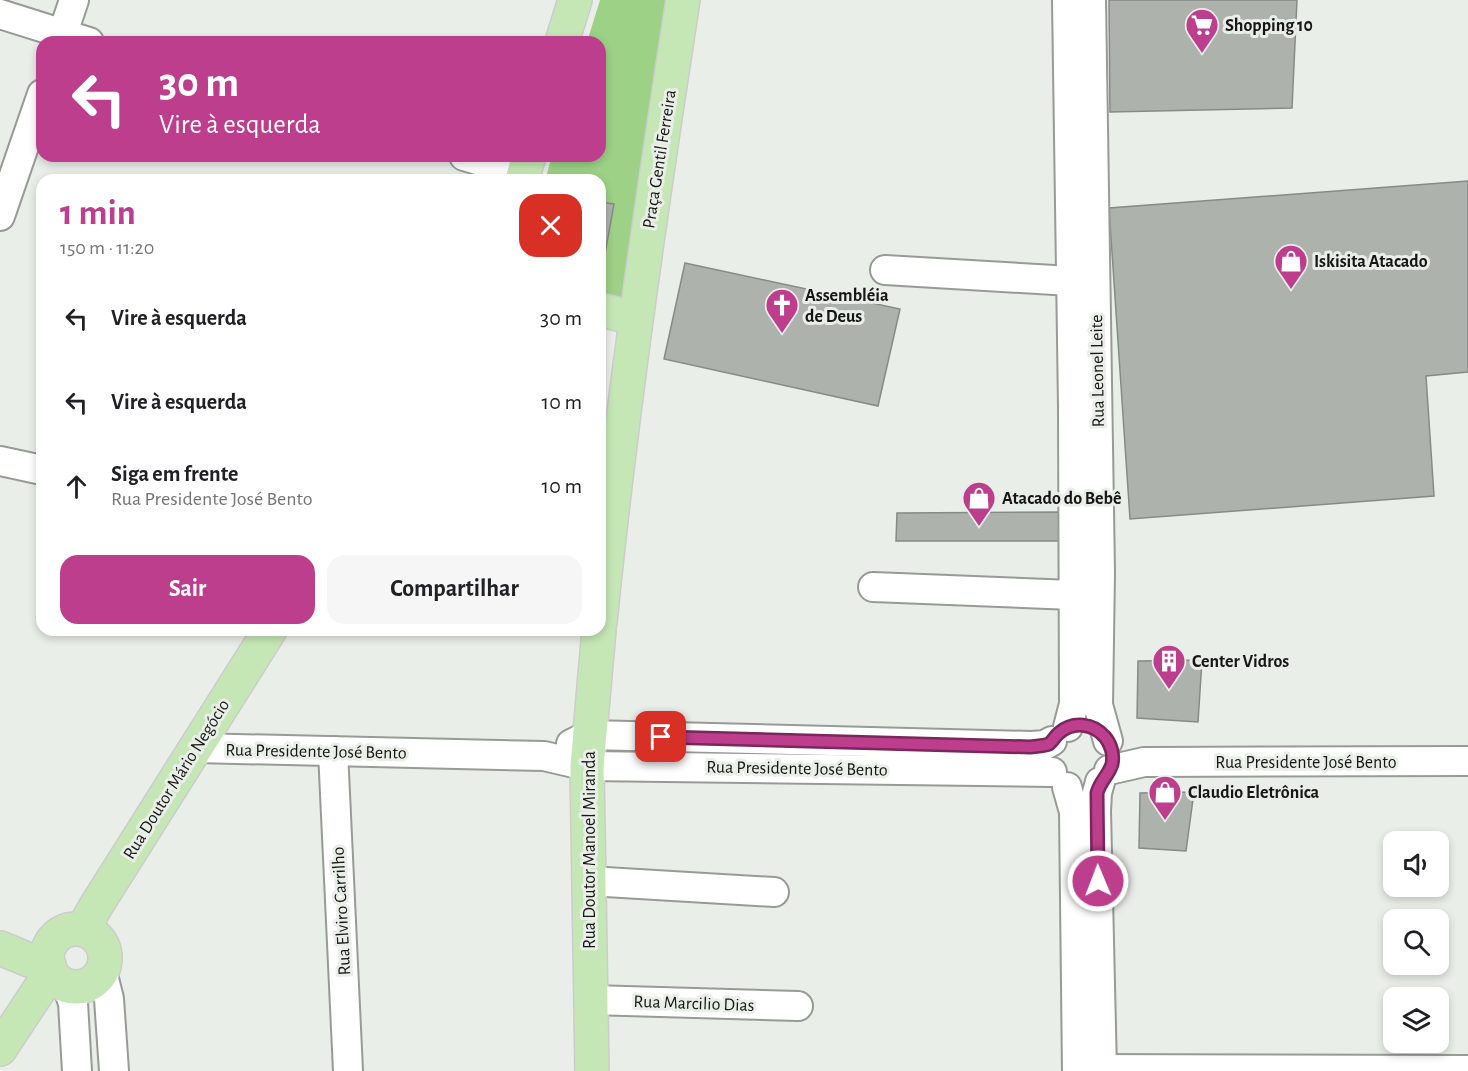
<!DOCTYPE html>
<html lang="pt">
<head>
<meta charset="utf-8">
<style>
  body { margin:0; font-family:"Alegreya Sans",sans-serif; background:#f6f6f6; color:#202124; height:100vh; display:flex; flex-direction:column; font-size:22px; white-space:nowrap }
  * { box-sizing:border-box; margin:0 }
  p { font-size:20px; color:#757577 }
  .icon { flex:none; width:33px; height:33px; fill:none; stroke:currentColor; stroke-width:2; stroke-linecap:round; stroke-linejoin:round }
  .map { position:relative; flex:1; overflow:hidden }
  .panel { position:absolute; left:36px; top:174px; width:570px; height:462px; display:flex; flex-direction:column; background:#fff; border-radius:18px; box-shadow:0 3px 9px #0003 }
  .panel>* { flex:none }
  .banner { position:absolute; left:36px; top:36px; width:570px; height:126px; border-radius:18px; box-shadow:0 3px 9px #0003; background:#bc3e8c; color:#fff; overflow:hidden }
  .fabs { position:absolute; left:1383px; top:831px; display:grid; gap:12px }
  .fabs a { display:grid; place-items:center; width:66px; height:66px; border-radius:12px; background:#fff; box-shadow:0 3px 9px #0003; font-size:30px }
  .pin { position:absolute; display:grid; place-items:center; width:51px; height:51px; color:#fff; margin:-26px; border-radius:12px; box-shadow:0 3px 9px #0006 }
  .me { position:absolute; width:66px; margin:-33px; rotate:359deg; stroke-linejoin:round; filter:drop-shadow(0 0 4px #0008) }
  .turn { display:flex; align-items:center; gap:21px; height:126px; padding:0 24px; font-size:27px }
  .turn .icon { width:78px; height:78px; stroke-width:2.5 }
  .turn b { display:block; font-size:42px; line-height:51px }
  .round { display:grid; place-items:center; flex:none; width:63px; height:63px; border-radius:18px; background:#f6f6f6 }
  .headline { display:flex; align-items:center; justify-content:space-between; height:102px; padding:0 24px }
  h1 { font-size:36px; font-weight:700; line-height:45px; color:#bc3e8c }
  .primary-button { display:flex; gap:12px; margin-top:auto; padding:12px 24px }
  .primary-button a { flex:1; height:69px; border-radius:18px; background:#bc3e8c; color:#fff; font-size:24px; font-weight:700; line-height:69px; text-align:center }
  .primary-button a+a { background:#f6f6f6; color:#202124 }
  ul { padding:0; list-style:none }
  li { display:flex; align-items:center; gap:18px; height:84px; padding:0 24px }
  li div { flex:1 }
  li b { display:block; font-size:22px }
  li em { font-style:normal }
  .map>svg:first-child { display:block }
  .green { fill:#9dd186 }
  .building { fill:#aeb2ac; stroke:#878b86; stroke-width:1.5 }
  .lines { fill:none; stroke-linecap:round; stroke-linejoin:round }
  .minor-casing { stroke:#979b95; stroke-width:32 }
  .major-casing { stroke:#ccc; stroke-width:36 }
  .minor { stroke:#fff; stroke-width:28 }
  .major { stroke:#c5e7b5; stroke-width:33 }
  .route-casing { stroke:#7a285b; stroke-width:15 }
  .route { stroke:#bc3e8c; stroke-width:10 }
  .labels { text-anchor:middle; stroke-width:6; stroke-linejoin:round; paint-order:stroke }
  .poi-label { font-size:18px; font-weight:bold; fill:#161715; stroke:#eaeee8; text-anchor:start }
  .street-label { font-size:18px; fill:#161715; stroke:#eaeee8 }
</style>
</head>
<body>
<div class="map">
<svg width="1468" height="1071" viewBox="0 0 1468 1071">
  <rect width="100%" height="100%" fill="#eaeee8"/>
  <polygon class="green" points="600,0 675,0 625,305 600,298 600,180 545,180 552,156 600,156 600,42 587,42"/>
  <g class="building">
    <polygon points="1109,0 1297,0 1292,108 1110,112"/>
    <polygon points="1468,181 1468,372 1426,376 1434,496 1130,519 1109,208"/>
    <polygon points="600,202 614,204 604,259 600,258"/>
    <polygon points="685,263 900,309 878,406 664,359"/>
    <polygon points="1059,512 1063,541 896,541 897,513"/>
    <polygon points="1202,660 1198,722 1137,718 1138,661"/>
    <polygon points="1194,792 1186,851 1139,848 1140,793"/>
  </g>
  <g class="lines">
    <defs>
      <g id="minor">
        <polyline points="1067,0 1073,407 1074,704 1068,727"/>
        <polyline points="1091,0 1100,573 1098,705 1108,741"/>
        <polyline points="0,14 89,42"/>
        <polyline points="60,42 74,0"/>
        <polyline points="464,156 524,174"/>
        <polyline points="0,216 42,94"/>
        <polyline points="885,270 1071,281"/>
        <polyline points="0,461 42,470"/>
        <polyline points="873,587 1073,595"/>
        <polyline points="571,744 589,735 1031,746 1045,745 1052,741"/>
        <polyline points="196,748 544,756 587,766 1052,772"/>
        <polyline points="333,751 348,1071"/>
        <polyline points="1109,770 1144,762 1468,761"/>
        <polyline points="1100,782 1097,793 1096,811 1102,1071"/>
        <polyline points="1067,787 1074,812 1077,1071"/>
        <polyline points="589,881 774,892"/>
        <polyline points="102,971 109,999 114,1071"/>
        <polyline points="67,986 73,1003 77,1071"/>
        <polyline points="591,1000 798,1006"/>
        <polyline points="1077,1069 1468,1070"/>
      </g>
      <g id="major">
        <polyline points="562,42 575,0"/>
        <polyline points="522,180 529,156"/>
        <polyline points="600,310 635,318"/>
        <path d="M600,622C621,414 651,207 683,0"/>
        <polyline points="83,929 96,906 270,630"/>
        <circle cx="76" cy="958" r="29"/>
        <polyline points="0,948 29,960 49,965"/>
        <polyline points="0,1049 51,972"/>
        <polyline points="592,1071 587,766 599,630"/>
      </g>
    </defs>
    <use href="#minor" class="minor-casing"/>
    <use href="#major" class="major-casing"/>
    <use href="#minor" class="minor"/>
    <use href="#major" class="major"/>
  </g>
  <g class="lines">
    <defs>
      <path id="route" d="M661,737L1030,747C1036,746 1044,746 1049,744C1053,741 1055,736 1059,733C1073,721 1093,723 1105,737C1111,744 1114,755 1112,764C1109,775 1100,781 1097,793L1098,881"/>
    </defs>
    <use href="#route" class="route-casing"/>
    <use href="#route" class="route"/>
  </g>
  <defs>
    <symbol id="supermarket-pin" viewBox="-11 -11 22 30"><path d="M0 17L-7.5 6A9.5 9.5 0 1 1 7.5 6Z" fill="#bc3e8c" stroke="#eaeee8"/><path d="M-6-5.5h2.5l.6 2H6L4.5 2H-2.5L-4.4-4H-6ZM-1.5 3.2a1.3 1.3 0 1 0 .1 0ZM3 3.2a1.3 1.3 0 1 0 .1 0Z" fill="#fff"/></symbol>
    <symbol id="shop-pin" viewBox="-11 -11 22 30"><path d="M0 17L-7.5 6A9.5 9.5 0 1 1 7.5 6Z" fill="#bc3e8c" stroke="#eaeee8"/><path d="M-5-2.5h2.3a2.7 3.5 0 0 1 5.4 0H5L5.5 6h-11ZM-1.5-2.5h3a1.5 2.3 0 0 0-3 0Z" fill="#fff"/></symbol>
    <symbol id="church-pin" viewBox="-11 -11 22 30"><path d="M0 17L-7.5 6A9.5 9.5 0 1 1 7.5 6Z" fill="#bc3e8c" stroke="#eaeee8"/><path d="M-1.2-6h2.4v3.5h3.3v2.4h-3.3V6h-2.4V-.1h-3.3v-2.4h3.3Z" fill="#fff"/></symbol>
    <symbol id="building-pin" viewBox="-11 -11 22 30"><path d="M0 17L-7.5 6A9.5 9.5 0 1 1 7.5 6Z" fill="#bc3e8c" stroke="#eaeee8"/><path d="M-4-6H4V6H1V3H-1V6H-4ZM-2.5-4.3h1.7v1.8h-1.7ZM.8-4.3h1.7v1.8H.8ZM-2.5-1h1.7V.8h-1.7ZM.8-1h1.7V.8H.8Z" fill="#fff"/></symbol>
  </defs>
  <g fill-rule="evenodd">
    <use href="#supermarket-pin" x="1183" y="6" width="38" height="52"/>
    <use href="#shop-pin" x="1272" y="242" width="38" height="52"/>
    <use href="#church-pin" x="763" y="286" width="38" height="52"/>
    <use href="#shop-pin" x="960" y="479" width="38" height="52"/>
    <use href="#building-pin" x="1150" y="642" width="38" height="52"/>
    <use href="#shop-pin" x="1146" y="773" width="38" height="52"/>
  </g>
  <g class="labels">
    <g class="poi-label">
      <text x="1225" y="31">Shopping 10</text>
      <text x="1314" y="267">Iskisita Atacado</text>
      <text x="805" y="301">Assembléia<tspan x="805" dy="21">de Deus</tspan></text>
      <text x="1002" y="504">Atacado do Bebê</text>
      <text x="1192" y="667">Center Vidros</text>
      <text x="1188" y="798">Claudio Eletrônica</text>
    </g>
    <g class="street-label">
      <text transform="translate(659 159) rotate(-81)" y="6">Praça Gentil Ferreira</text>
      <text transform="translate(1097 371) rotate(-91)" y="6">Rua Leonel Leite</text>
      <text transform="translate(316 751) rotate(1)" y="6">Rua Presidente José Bento</text>
      <text x="1306" y="768">Rua Presidente José Bento</text>
      <text transform="translate(797 768) rotate(1)" y="6">Rua Presidente José Bento</text>
      <text transform="translate(176 779) rotate(-58)" y="6">Rua Doutor Mário Negócio</text>
      <text transform="translate(589 850) rotate(-90)" y="6">Rua Doutor Manoel Miranda</text>
      <text transform="translate(341 911) rotate(-93)" y="6">Rua Elviro Carrilho</text>
      <text transform="translate(694 1003) rotate(2)" y="6">Rua Marcilio Dias</text>
    </g>
  </g>
</svg>
<div class="fabs">
<a><svg class="icon" aria-label="sound" viewBox="0 0 24 24"><path d="M4 9h4l5-4v14l-5-4H4zM17 9q2 3 0 6"/></svg></a>
<a><svg class="icon" aria-label="search" viewBox="0 0 24 24"><circle cx="10" cy="10" r="6"/><path d="M15 15l6 6"/></svg></a>
<a><svg class="icon" aria-label="layers" viewBox="0 0 24 24"><path d="M12 4l9 5-9 5-9-5zM3 14l9 5 9-5"/></svg></a>
</div>
<div class="pin" style="left:661px;top:737px;background:#d93025"><svg class="icon" aria-label="arrive" viewBox="0 0 24 24"><path d="M6 21V4h12l-3 4 3 4H6"/></svg></div>
<svg class="me" style="left:1098px;top:881px" viewBox="-20 -20 40 40"><circle r="17" fill="#bc3e8c" stroke="#fff" stroke-width="3"/><path d="M0-11L8 9 0 5-8 9z" fill="#fff"/></svg>
<div class="banner">
<div class="turn"><svg class="icon" aria-label="left" viewBox="0 0 24 24"><path d="M17 20v-9H6M10 6l-5 5 5 5"/></svg><div><b>30 m</b>Vire à esquerda</div></div>
</div>
<section class="panel">
<div class="headline"><div><h1>1 min</h1><p>150 m · 11:20</p></div><a class="round" style="background:#d93025;color:#fff"><svg class="icon" aria-label="close" viewBox="0 0 24 24"><path d="M6 6l12 12M18 6L6 18"/></svg></a></div>
<ul>
<li><svg class="icon" aria-label="left" viewBox="0 0 24 24"><path d="M17 20v-9H6M10 6l-5 5 5 5"/></svg><div><b>Vire à esquerda</b></div><em>30 m</em></li>
<li><svg class="icon" aria-label="left" viewBox="0 0 24 24"><path d="M17 20v-9H6M10 6l-5 5 5 5"/></svg><div><b>Vire à esquerda</b></div><em>10 m</em></li>
<li><svg class="icon" aria-label="ahead" viewBox="0 0 24 24"><path d="M12 20V5M6 11l6-6 6 6"/></svg><div><b>Siga em frente</b><p>Rua Presidente José Bento</p></div><em>10 m</em></li>
</ul>
<div class="primary-button"><a>Sair</a><a>Compartilhar</a></div>
</section>
</div>
</body>
</html>
